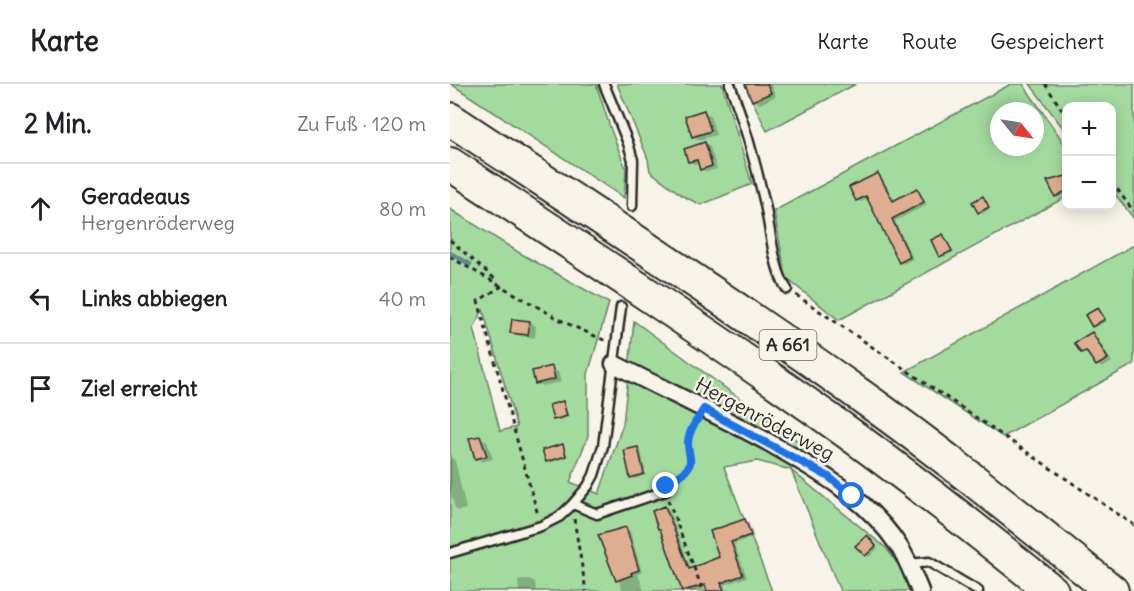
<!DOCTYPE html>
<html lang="de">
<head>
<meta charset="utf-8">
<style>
	body { margin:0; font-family:Delius,sans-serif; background:#f6f6f6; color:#202124 }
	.controls { position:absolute; right:18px; top:18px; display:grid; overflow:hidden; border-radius:12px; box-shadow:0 3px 15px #0003 }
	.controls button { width:54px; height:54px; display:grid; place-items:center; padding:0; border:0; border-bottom:2px solid #e0e0e0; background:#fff; color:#202124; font:30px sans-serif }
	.compass { position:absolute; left:540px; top:18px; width:54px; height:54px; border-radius:50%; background:#fff; box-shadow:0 3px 15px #0003; rotate:120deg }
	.stop { position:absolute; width:18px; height:18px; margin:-14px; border:4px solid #1a73e8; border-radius:50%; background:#fff }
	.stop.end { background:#1a73e8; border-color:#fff; box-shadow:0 2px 6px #0008 }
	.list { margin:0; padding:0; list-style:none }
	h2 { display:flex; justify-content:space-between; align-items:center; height:78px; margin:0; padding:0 24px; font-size:26px }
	h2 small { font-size:20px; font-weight:400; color:#757577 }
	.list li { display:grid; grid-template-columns:39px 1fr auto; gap:18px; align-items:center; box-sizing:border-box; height:90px; padding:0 24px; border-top:2px solid #e0e0e0 }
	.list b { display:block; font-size:22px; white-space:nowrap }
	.list p { margin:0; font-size:20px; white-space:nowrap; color:#757577 }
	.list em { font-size:20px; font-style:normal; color:#757577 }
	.icon { flex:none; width:33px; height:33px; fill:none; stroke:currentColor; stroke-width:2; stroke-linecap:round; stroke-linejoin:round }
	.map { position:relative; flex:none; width:684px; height:507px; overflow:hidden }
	header { display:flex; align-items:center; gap:36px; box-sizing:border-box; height:84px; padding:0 30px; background:#fff; border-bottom:2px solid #e0e0e0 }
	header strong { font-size:28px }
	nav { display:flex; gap:33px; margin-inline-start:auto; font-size:21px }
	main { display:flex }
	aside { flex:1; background:#fff }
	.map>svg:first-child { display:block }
	.green { fill:#a3db9f; stroke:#678365; stroke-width:1.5; fill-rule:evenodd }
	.shadow { fill:#0003 }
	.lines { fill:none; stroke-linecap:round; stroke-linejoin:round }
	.stream { stroke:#5f8999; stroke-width:4.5 }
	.building { fill:#dfae91; stroke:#2b2b2b; stroke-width:1.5 }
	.lane-casing { stroke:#2b2b2b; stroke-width:13 }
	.street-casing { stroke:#2b2b2b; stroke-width:21 }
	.highway-casing { stroke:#2b2b2b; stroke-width:36 }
	.path { stroke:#2b2b2b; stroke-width:3; stroke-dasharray:4.5 4.5; stroke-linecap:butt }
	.lane { stroke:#f7f3e8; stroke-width:8 }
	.street { stroke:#f7f3e8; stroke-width:16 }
	.highway { stroke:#f7f3e8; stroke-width:32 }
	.route { stroke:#1a73e8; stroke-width:8 }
	.labels { text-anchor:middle; stroke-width:5; stroke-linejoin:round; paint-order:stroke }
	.shield { fill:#f7f3e8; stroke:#686764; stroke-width:1.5 }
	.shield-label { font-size:18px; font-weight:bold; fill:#2b2b2b }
	.street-label { font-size:20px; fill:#2b2b2b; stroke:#f7f3e8 }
</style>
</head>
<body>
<header>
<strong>Karte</strong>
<nav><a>Karte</a><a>Route</a><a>Gespeichert</a></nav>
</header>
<main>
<aside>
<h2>2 Min.<small>Zu Fuß · 120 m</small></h2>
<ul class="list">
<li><svg class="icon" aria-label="ahead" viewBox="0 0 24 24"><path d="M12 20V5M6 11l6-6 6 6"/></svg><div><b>Geradeaus</b><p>Hergenröderweg</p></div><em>80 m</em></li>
<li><svg class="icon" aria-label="left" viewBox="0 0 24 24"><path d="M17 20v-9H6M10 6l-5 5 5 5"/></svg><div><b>Links abbiegen</b></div><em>40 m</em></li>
<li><svg class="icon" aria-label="arrive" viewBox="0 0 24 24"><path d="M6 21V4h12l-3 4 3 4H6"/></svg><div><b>Ziel erreicht</b></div></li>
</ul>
</aside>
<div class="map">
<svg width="684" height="507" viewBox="0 0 684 507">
	<rect width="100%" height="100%" fill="#f7f3e8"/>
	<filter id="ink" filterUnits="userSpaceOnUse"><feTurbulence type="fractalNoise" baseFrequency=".0167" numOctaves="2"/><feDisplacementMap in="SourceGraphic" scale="12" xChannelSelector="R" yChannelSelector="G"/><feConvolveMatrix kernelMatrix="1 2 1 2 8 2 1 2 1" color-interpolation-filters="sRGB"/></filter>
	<g filter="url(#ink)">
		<g class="green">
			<path d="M1 0H146L161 46 176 85 174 114Z"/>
			<path d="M167 0H272L302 100 251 121 233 112 200 87 198 75Z"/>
			<path d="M296 0H406L317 47 295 1Z"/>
			<path d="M561 0H573L616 62V113L389 236 336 194 324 127ZM549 27H585V63H549Z"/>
			<path d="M580 0H684V135L662 106V22H616V48Z"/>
			<path d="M0 125 68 168 159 219 138 290V352L120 398 149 410 173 340 184 237 356 363 341 386 436 464 458 494 463 507H390L341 386 307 377 274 383 322 507H0ZM33 226 67 343 50 347 24 244Z"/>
			<path d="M684 161V280L553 353 454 288Z"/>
		</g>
		<g class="shadow">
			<path d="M308 0 321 1 326 12 310 20 304 16Z"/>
			<path d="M254 28 260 31 266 51 249 56 243 52Z"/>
			<path d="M255 59 260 63 267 85 257 88 251 85 249 79 245 81 240 77Z"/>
			<path d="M428 91 432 93 445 117 466 106 470 108 477 121 445 137 463 175 453 180 450 178 419 114 411 118 407 116Z"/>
			<path d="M614 96 616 101V110L608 114 606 112Z"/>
			<path d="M532 114 540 125 532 130 529 128Z"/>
			<path d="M493 152 504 168 493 173 491 172Z"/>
			<path d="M648 225 657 237 646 243 643 242Z"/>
			<path d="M79 238 86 242 85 254 69 252 62 249Z"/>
			<path d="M642 250 647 253 662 278 652 284 647 281 639 270 637 271 632 268Z"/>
			<path d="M101 284 108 288 111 298 93 302 86 299Z"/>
			<path d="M112 319 115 320 119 333 108 337 105 335Z"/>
			<path d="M30 354 37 357 43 375 32 378 26 374Z"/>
			<path d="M112 362 115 364 118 373 100 379 97 377Z"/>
			<path d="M188 365 191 367 196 391 184 395 182 393Z"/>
			<path d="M2 374 5 376 16 425 8 427 5 425 0 406V375Z"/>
			<path d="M215 424 219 426 241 486 271 474 262 448 295 437 299 439 304 453 284 460 297 493 274 501 276 507H259L257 503 245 507H234L212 446Z"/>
			<path d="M175 444 180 447 192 488 188 490 194 507H173L151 451Z"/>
			<path d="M420 455 428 464 419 473 416 471Z"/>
			<path d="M79 495 85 498 86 507H69L68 496Z"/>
		</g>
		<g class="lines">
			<path class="stream" d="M0 169 20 180"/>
		</g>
		<g class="building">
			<path d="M295 0H317L321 9 302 17Z"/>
			<path d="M254 26 261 47 242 53 235 32Z"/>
			<path d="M255 58 262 82 250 86 247 76 238 78 234 65Z"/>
			<path d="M428 89 443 117 467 104 474 118 442 135 460 173 449 179 416 112 406 117 399 103Z"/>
			<path d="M616 92V107L605 113 597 97Z"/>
			<path d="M533 112 539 123 528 129 522 118Z"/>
			<path d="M493 150 502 167 489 173 481 156Z"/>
			<path d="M648 224 655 235 642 243 635 231Z"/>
			<path d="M62 235 80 237 78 251 60 249Z"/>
			<path d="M642 248 658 275 646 282 636 267 631 269 624 259Z"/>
			<path d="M102 282 105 295 85 300 82 287Z"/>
			<path d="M113 317 117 332 103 336 99 321Z"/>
			<path d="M30 352 37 372 25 375 19 354Z"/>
			<path d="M113 360 116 372 96 378 92 366Z"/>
			<path d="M188 363 194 390 180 394 174 366Z"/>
			<path d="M215 422 239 485 269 473 260 447 295 435 301 451 281 458 293 491 271 499 274 507H257L255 501 232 507 210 445H208L202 427Z"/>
			<path d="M176 443 189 486 181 489 182 491 166 497 148 451Z"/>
			<path d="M417 451 426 462 415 472 405 462Z"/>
		</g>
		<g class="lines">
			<defs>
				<g id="lane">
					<path d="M154 0 178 59 183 76 182 122"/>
					<path d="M280 0C294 38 305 77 314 116 320 140 323 186 337 205"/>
					<path d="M123 420 147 430 215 407"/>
					<path d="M0 469 91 442 109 433 122 421 138 402 144 391 153 362 171 223"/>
					<path d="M459 480 479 478 528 507"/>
				</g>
				<path id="street" d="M164 280C215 306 266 330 316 357 365 385 416 413 448 461 458 475 463 491 470 507"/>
				<g id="highway">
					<path d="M0 35C137 125 274 214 407 309 495 371 578 440 662 507"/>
					<path d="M0 80C133 167 265 254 394 346 465 397 534 452 602 507"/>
				</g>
			</defs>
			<use href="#lane" class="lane-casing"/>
			<use href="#street" class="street-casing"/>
			<use href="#highway" class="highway-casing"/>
			<g class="path">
				<path d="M595 0 616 32"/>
				<path d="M662 98 684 128"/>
				<path d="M0 156 46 196"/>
				<path d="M0 173 114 238 156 257"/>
				<path d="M52 202 28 217 88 431"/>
				<path d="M346 211 684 441"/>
				<path d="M220 397C255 378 228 364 246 337"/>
				<path d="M218 416 253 507"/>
				<path d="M124 435 136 507"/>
			</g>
			<use href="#lane" class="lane"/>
			<use href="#street" class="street"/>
			<use href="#highway" class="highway"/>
		</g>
	</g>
	<g class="lines" filter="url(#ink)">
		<path class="route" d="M216 402C222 393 236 392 240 379 241 373 238 367 238 360 238 347 247 336 254 325L379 393 402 412"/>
	</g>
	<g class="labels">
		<rect class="shield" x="309.5" y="246" width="57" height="30" rx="4.5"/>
		<g class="shield-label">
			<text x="338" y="267">A 661</text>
		</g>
		<g class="street-label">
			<text transform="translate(315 335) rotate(28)" y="7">Hergenröderweg</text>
		</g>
	</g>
</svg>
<div class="controls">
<button>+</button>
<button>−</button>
</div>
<svg class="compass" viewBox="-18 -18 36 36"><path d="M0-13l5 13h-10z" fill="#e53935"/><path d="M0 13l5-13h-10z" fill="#757577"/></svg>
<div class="stop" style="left:402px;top:412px"></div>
<div class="stop end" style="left:216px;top:402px"></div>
</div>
</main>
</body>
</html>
